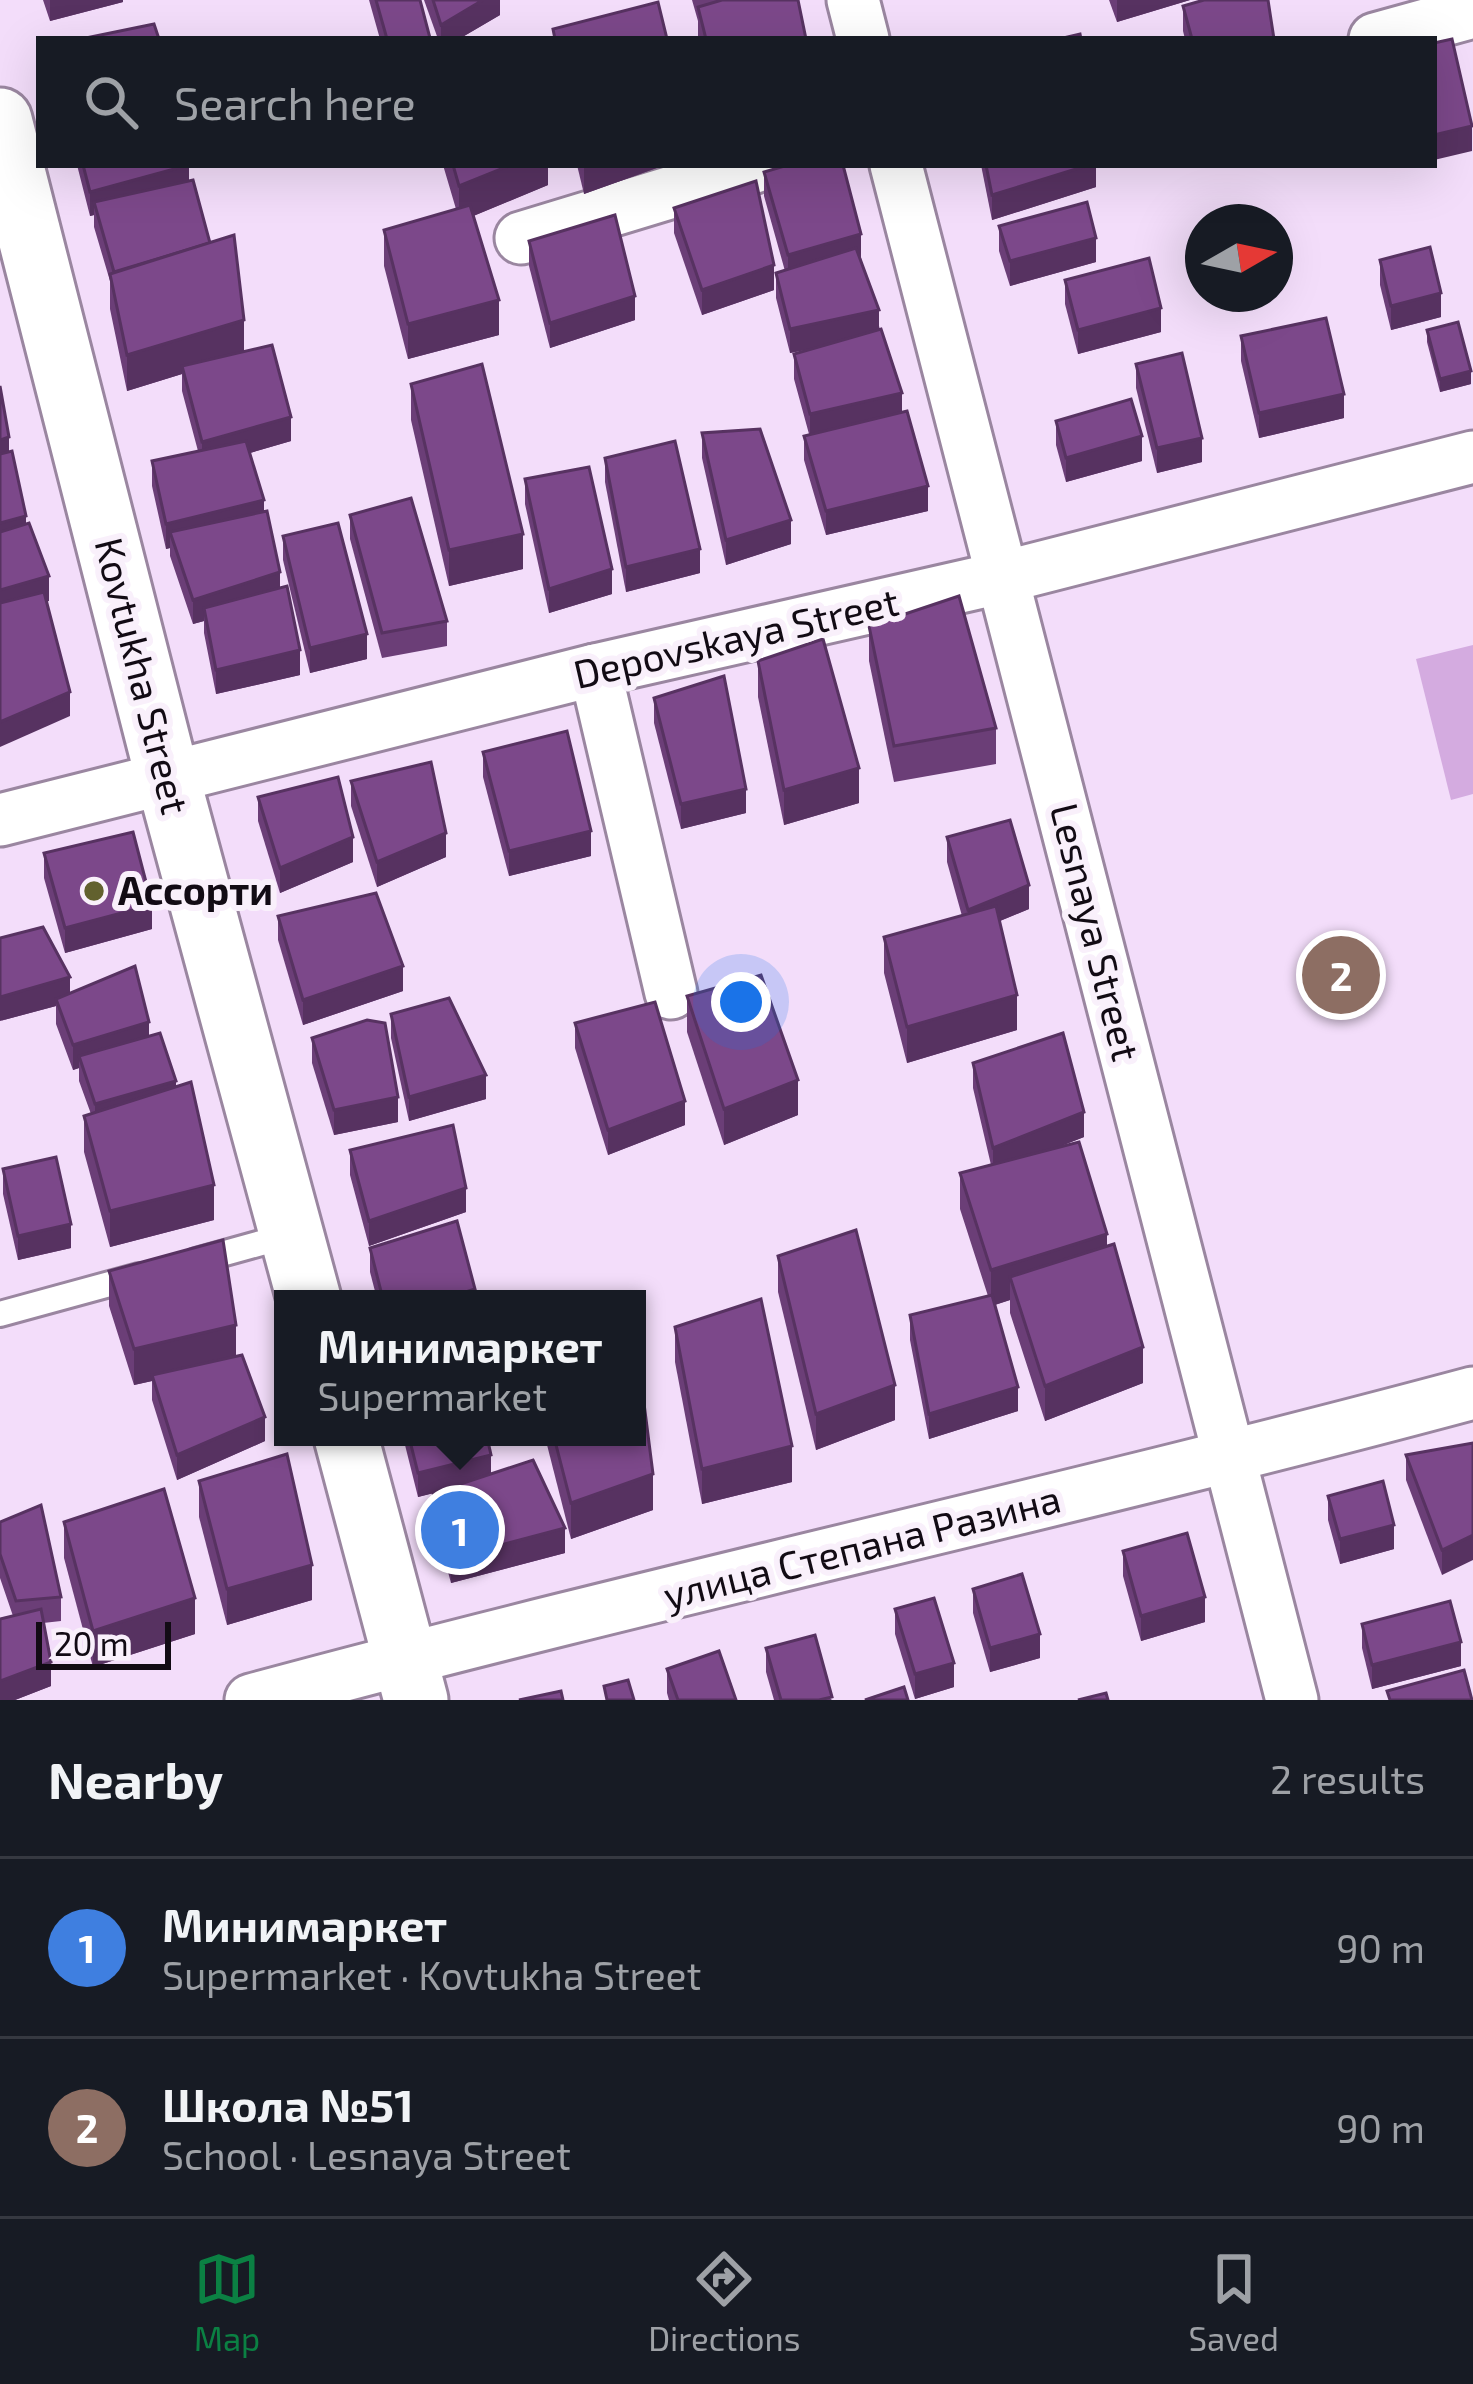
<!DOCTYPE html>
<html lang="en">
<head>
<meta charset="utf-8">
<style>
	body { margin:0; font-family:"Exo 2",sans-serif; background:#20242c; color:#f1f3f6 }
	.compass { position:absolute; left:1185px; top:204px; width:108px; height:108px; border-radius:50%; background:#171b24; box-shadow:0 12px 48px #0002; rotate:81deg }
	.scale { position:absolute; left:36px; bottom:30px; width:135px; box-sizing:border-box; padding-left:12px; border:6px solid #120b14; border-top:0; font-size:33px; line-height:42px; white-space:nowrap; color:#120b14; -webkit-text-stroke:9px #f9f0fb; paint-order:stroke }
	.you { position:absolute; left:741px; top:1002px; width:42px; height:42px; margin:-30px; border:9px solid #fff; border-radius:50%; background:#1a73e8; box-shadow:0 0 0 18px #1a73e833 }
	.badge { display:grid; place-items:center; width:78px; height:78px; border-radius:50%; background:#0b8043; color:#fff; font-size:39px; font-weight:700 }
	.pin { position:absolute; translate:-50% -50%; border:6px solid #fff; box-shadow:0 3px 12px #0006 }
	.popup { position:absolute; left:274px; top:1290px; width:372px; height:156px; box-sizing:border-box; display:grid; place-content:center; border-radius:0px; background:#171b24; filter:drop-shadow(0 3px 9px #0005); font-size:39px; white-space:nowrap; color:#9ea1a6 }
	.popup b { font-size:45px; color:#f1f3f6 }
	.popup::after { content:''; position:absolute; left:50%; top:100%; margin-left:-24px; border:24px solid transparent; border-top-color:#171b24 }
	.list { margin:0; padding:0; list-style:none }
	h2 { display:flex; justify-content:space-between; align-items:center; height:156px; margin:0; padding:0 48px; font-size:51px }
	h2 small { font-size:39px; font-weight:400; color:#9ea1a6 }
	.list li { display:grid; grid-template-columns:78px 1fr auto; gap:36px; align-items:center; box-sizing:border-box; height:180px; padding:0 48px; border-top:3px solid #363941 }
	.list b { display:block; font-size:45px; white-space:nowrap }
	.list p { margin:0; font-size:39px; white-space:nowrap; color:#9ea1a6 }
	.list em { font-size:39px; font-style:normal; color:#9ea1a6 }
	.icon { flex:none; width:66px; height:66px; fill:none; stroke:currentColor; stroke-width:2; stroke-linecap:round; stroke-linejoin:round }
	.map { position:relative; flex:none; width:1473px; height:1700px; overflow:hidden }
	.search { position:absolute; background:#171b24; box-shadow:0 12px 48px #0002; left:36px; right:36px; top:36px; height:132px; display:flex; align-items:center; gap:30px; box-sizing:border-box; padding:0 42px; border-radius:0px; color:#9ea1a6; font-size:45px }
	.sheet { height:516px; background:#171b24 }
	nav { display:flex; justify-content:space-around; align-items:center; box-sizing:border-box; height:168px; border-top:3px solid #363941; background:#171b24; font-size:33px; color:#9ea1a6 }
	nav a { display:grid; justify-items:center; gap:6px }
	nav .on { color:#0b8043 }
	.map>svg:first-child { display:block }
	.green { fill:#d4abe0 }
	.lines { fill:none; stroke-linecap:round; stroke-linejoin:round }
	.service-casing { stroke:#9a86a0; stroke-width:30 }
	.minor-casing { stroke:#9a86a0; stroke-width:57 }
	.tertiary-casing { stroke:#9a86a0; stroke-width:69 }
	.service { stroke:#fff; stroke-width:24 }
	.minor { stroke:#fff; stroke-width:51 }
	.tertiary { stroke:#fff; stroke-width:63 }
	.wall { fill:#6b3e77 }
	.shaded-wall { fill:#573261 }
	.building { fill:#7c488a; stroke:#573261; stroke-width:3 }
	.poi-dot { fill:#62612e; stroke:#f9f0fb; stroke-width:4.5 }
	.labels { text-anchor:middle; stroke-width:12; stroke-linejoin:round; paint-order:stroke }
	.street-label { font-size:39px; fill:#120b14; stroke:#f9f0fb }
	.poi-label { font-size:39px; font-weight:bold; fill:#120b14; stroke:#f9f0fb; text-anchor:start }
</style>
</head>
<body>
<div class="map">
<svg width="1473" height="1700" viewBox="0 0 1473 1700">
	<rect width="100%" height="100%" fill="#f3ddfa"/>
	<path class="green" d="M1473 645V794L1451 800 1416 659Z"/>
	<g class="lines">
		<defs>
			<g id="service">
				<path d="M196 1261 290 1235"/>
				<path d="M0 1314 139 1276"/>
			</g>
			<g id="minor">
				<path d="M853 0 863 39"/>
				<path d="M1375 39 1473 12"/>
				<path d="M896 165 1292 1700"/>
				<path d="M521 238 761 165"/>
				<path d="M595 670 671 993"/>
				<path d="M0 820 595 670 1004 577 1473 457"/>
				<path d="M251 1700C657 1590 1067 1502 1473 1393"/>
			</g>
			<g id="tertiary">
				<path d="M0 120 168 779 309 1299"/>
				<path d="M346 1437 416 1700"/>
			</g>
		</defs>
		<use href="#service" class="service-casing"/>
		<use href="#minor" class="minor-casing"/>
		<use href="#tertiary" class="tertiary-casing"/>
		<use href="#service" class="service"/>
		<use href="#minor" class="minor"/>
		<use href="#tertiary" class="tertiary"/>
	</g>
	<g class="wall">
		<path d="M43 0H123V2L50 21Z"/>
		<path d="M369 0H420L430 39H380Z"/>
		<path d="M424 0H500V15L459 39H438Z"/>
		<path d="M692 0H798L806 39H698V21Z"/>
		<path d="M1109 0H1190L1117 22Z"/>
		<path d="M1183 6 1274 39H1185L1183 31Z"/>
		<path d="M77 165H189V181L244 351 291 441 250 453 300 675 216 694 204 633V621L193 624 170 556V548L166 549 152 486V461L198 451 182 391V374L127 391 110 309V281L94 227V215L90 216Z"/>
		<path d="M443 165H548V185L473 216 499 335 408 359 384 266V230L456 209Z"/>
		<path d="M577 165H665L584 194Z"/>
		<path d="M981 165H1096V187L992 220Z"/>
		<path d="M764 172 861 258 928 511 826 535 804 460V436L809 434 794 379V354L815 348 790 353 776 298V273L785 271 764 196Z"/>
		<path d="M674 208 774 290 702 315 674 233Z"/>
		<path d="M999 226 1096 262 1010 286 999 251Z"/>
		<path d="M529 241 635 320 550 348 529 266Z"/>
		<path d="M1380 260 1441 317 1391 330 1380 285Z"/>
		<path d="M1065 280 1161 332 1078 354 1065 304Z"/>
		<path d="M1427 330 1471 384 1440 392 1427 342Z"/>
		<path d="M1241 336 1344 418 1259 438 1241 361Z"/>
		<path d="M1136 364 1202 462 1157 473 1136 388Z"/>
		<path d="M411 384 523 569 449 586 411 420Z"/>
		<path d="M1056 421 1142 461 1066 482 1056 445Z"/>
		<path d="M702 433 791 544 726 565 702 458Z"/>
		<path d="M605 458 700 573 626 592 605 482Z"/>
		<path d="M525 479 612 594 549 613 525 504Z"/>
		<path d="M350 515 447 621V646L382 658 350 539Z"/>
		<path d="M283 536 367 659 310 673 283 560Z"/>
		<path d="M869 626 996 728V764L894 782 869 661Z"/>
		<path d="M758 661 859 803 784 825 758 697Z"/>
		<path d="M654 698 746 813 681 829 654 723Z"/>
		<path d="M483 752 591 856 509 876 483 777Z"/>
		<path d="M351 781 446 857 377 887 351 806Z"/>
		<path d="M258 797 353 862 280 893 258 821Z"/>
		<path d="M947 837 1029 909 1000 921 1017 1030 907 1063 884 973V937L962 916 947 862Z"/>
		<path d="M44 853 152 929 65 953 44 878Z"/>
		<path d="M278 916 403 991 303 1025 278 940Z"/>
		<path d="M70 993 149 1036 176 1087 214 1220 110 1247 84 1152V1116L91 1114 79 1081V1068L73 1070 56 1024V1006L0 1021Z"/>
		<path d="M687 996 798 1115 724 1145 687 1032Z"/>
		<path d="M391 1014 486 1099 409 1121 391 1038Z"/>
		<path d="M575 1023 685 1125 608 1155 575 1048Z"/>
		<path d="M312 1038 398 1122 334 1135 312 1063Z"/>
		<path d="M973 1063 1084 1137 1058 1147 1107 1247 1143 1383 1045 1421 1010 1313V1300L995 1305 1018 1411 929 1439 910 1340V1315L988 1296 960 1209V1173L991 1165 973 1088Z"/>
		<path d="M350 1150 466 1212 369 1246 350 1175Z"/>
		<path d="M3 1169 71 1248 18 1260 3 1194Z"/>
		<path d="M370 1248 475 1299H377L370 1272Z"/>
		<path d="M778 1256 895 1420 816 1450 778 1292Z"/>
		<path d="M109 1271 236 1356 265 1441 177 1480 152 1400V1381L134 1385 109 1306Z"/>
		<path d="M675 1327 792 1482 702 1504 675 1362Z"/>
		<path d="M403 1437H487L491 1474 565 1553 451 1583 433 1517V1493L418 1497Z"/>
		<path d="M545 1437H637L653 1510 571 1539Z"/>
		<path d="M1473 1443 1442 1575 1406 1480V1455Z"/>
		<path d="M199 1481 312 1600 227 1625 199 1517Z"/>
		<path d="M1328 1496 1394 1549 1340 1564 1328 1520Z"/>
		<path d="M0 1522 61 1597V1621L43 1623 51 1686 15 1700H0L13 1616 0 1578Z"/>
		<path d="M64 1522 195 1634 93 1667 64 1558Z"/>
		<path d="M1123 1551 1205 1622 1141 1641 1123 1576Z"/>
		<path d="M973 1589 1040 1658 990 1672 973 1613Z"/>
		<path d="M895 1609 954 1687 915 1699 895 1634Z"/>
		<path d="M1362 1624 1461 1666 1372 1689 1362 1648Z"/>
		<path d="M766 1648 832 1700H774L766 1672Z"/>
		<path d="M667 1669 736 1700H669L667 1693Z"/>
	</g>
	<g class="shaded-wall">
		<path d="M50 0H123V2L50 21Z"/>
		<path d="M483 0H500V15L459 39H441V25Z"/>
		<path d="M1117 0H1190L1117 22Z"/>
		<path d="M1472 126V151L1434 160V135Z"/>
		<path d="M189 165V190L94 202V215L90 216V192Z"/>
		<path d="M511 165H548V185L459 222V186Z"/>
		<path d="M584 165H665L584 194Z"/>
		<path d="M1089 165H1096V187L992 220V195Z"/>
		<path d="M861 234V258L788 279V255Z"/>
		<path d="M1096 238V262L1010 286V261Z"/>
		<path d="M774 265V290L702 315V290Z"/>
		<path d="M1441 293V317L1391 330V306Z"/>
		<path d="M635 296V320L550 348V323Z"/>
		<path d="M499 300V335L408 359V324Z"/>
		<path d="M1161 308V332L1078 354V330Z"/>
		<path d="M879 310V335L790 353V329Z"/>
		<path d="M244 320V356L182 366V374L127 391V355Z"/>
		<path d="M1471 371V384L1440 392V379Z"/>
		<path d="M902 393V418L810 439V414Z"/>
		<path d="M1344 394V418L1259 438V413Z"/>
		<path d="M291 417V441L202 467V442Z"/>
		<path d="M1142 436V461L1066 482V458Z"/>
		<path d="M9 437V462L0 464V440Z"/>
		<path d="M1202 438V462L1157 473V448Z"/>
		<path d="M928 486V511L826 535V511Z"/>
		<path d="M264 500V524L170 532V548L166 549V524Z"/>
		<path d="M26 516V541L0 547V523Z"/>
		<path d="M791 520V544L726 565V540Z"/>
		<path d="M523 534V569L449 586V550Z"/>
		<path d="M700 549V573L626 592V567Z"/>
		<path d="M612 569V594L549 613V589Z"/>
		<path d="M280 572V596L204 608V621L193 624V600Z"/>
		<path d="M49 576V601L0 614V590Z"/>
		<path d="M367 634V659L310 673V648Z"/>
		<path d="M300 650V675L216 694V670Z"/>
		<path d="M70 692V716L0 747V722Z"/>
		<path d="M859 768V803L784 825V790Z"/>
		<path d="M746 789V813L681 829V804Z"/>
		<path d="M591 831V856L509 876V851Z"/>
		<path d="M446 833V857L377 887V862Z"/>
		<path d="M353 837V862L280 893V868Z"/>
		<path d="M1029 885V909L968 934V910Z"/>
		<path d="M152 905V929L65 953V928Z"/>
		<path d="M403 966V991L303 1025V1000Z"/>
		<path d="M70 977V1002L56 999V1006L0 1021V997Z"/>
		<path d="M1017 995V1030L907 1063V1027Z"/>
		<path d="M149 1022V1046L79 1056V1068L73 1070V1045Z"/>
		<path d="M486 1075V1099L409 1121V1097Z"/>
		<path d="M798 1080V1115L724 1145V1109Z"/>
		<path d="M176 1081V1106L95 1128V1104Z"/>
		<path d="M398 1097V1122L334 1135V1110Z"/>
		<path d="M685 1101V1125L608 1155V1130Z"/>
		<path d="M1084 1112V1137L993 1173V1148Z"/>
		<path d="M214 1185V1220L110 1247V1211Z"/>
		<path d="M466 1188V1212L369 1246V1221Z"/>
		<path d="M71 1224V1248L18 1260V1236Z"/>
		<path d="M1107 1234V1270L1010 1277V1300L991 1306V1270Z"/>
		<path d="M475 1289V1299H444Z"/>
		<path d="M236 1325V1361L152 1375V1381L134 1385V1349Z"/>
		<path d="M1143 1347V1383L1045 1421V1386Z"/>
		<path d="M895 1385V1420L816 1450V1414Z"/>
		<path d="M1018 1387V1411L929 1439V1414Z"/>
		<path d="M265 1417V1441L177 1480V1455Z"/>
		<path d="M792 1446V1482L702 1504V1469Z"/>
		<path d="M491 1455V1479L418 1497V1473Z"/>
		<path d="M653 1474V1510L571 1539V1503Z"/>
		<path d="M1394 1525V1549L1340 1564V1539Z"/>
		<path d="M565 1528V1553L451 1583V1558Z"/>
		<path d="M1473 1535V1560L1442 1575V1550Z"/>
		<path d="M312 1565V1600L227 1625V1589Z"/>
		<path d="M1205 1597V1622L1141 1641V1616Z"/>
		<path d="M195 1598V1634L93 1667V1631Z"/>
		<path d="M1040 1634V1658L990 1672V1648Z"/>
		<path d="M1461 1642V1666L1372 1689V1665Z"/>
		<path d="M51 1662V1686L15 1700H0V1681Z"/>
		<path d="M954 1663V1687L915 1699V1674Z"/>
	</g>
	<g class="building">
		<path d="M376 0H420L430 38 387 39Z"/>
		<path d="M433 0H483L441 25Z"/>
		<path d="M722 0H798L806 39H706L698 7Z"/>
		<path d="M1204 0H1268L1274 39H1192L1183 6Z"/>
		<path d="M658 2 667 39H555L553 29Z"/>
		<path d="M154 24 159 39H81Z"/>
		<path d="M1080 34 1081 39H1059Z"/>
		<path d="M1452 39 1472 126 1434 135V43Z"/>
		<path d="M83 165H189L90 192Z"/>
		<path d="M453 165H511L459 186Z"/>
		<path d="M788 165H843L861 234 788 255 764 172Z"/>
		<path d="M986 165H1089L992 195Z"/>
		<path d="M193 180 210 243 114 272 94 202Z"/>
		<path d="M756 181 774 265 702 290 674 208Z"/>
		<path d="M1087 202 1096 238 1010 261 999 226Z"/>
		<path d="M470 205 499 300 408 324 384 230Z"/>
		<path d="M615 215 635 296 550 323 529 241Z"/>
		<path d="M234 235 244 320 127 355 110 274Z"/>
		<path d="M1430 247 1441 293 1391 306 1380 260Z"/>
		<path d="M856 248 879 310 790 329 776 273Z"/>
		<path d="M1149 258 1161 308 1078 330 1065 280Z"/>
		<path d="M1326 318 1344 394 1259 413 1241 336Z"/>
		<path d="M1458 322 1471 371 1440 379 1427 330Z"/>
		<path d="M881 329 902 393 810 414 794 354Z"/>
		<path d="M272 345 291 417 202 442 182 366Z"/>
		<path d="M1182 353 1202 438 1157 448 1136 364Z"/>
		<path d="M482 364 523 534 449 550 411 384Z"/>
		<path d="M0 386 9 437 0 440Z"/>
		<path d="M1131 399 1142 436 1066 458 1056 421Z"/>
		<path d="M907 411 928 486 826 511 804 436Z"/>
		<path d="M760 429 791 520 726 540 702 433Z"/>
		<path d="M246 441 264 500 166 524 152 461Z"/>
		<path d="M675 441 700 549 626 567 605 458Z"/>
		<path d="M12 451 26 516 0 523V454Z"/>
		<path d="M589 467 612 569 549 589 525 479Z"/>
		<path d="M411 498 447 621 382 633 350 515Z"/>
		<path d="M267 511 280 572 193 600 170 532Z"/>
		<path d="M29 523 49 576 0 590V532Z"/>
		<path d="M338 523 367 634 310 648 283 536Z"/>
		<path d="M287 586 300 650 216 670 204 608Z"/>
		<path d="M44 592 70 692 0 722V603Z"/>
		<path d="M959 596 996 728 894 746 869 626Z"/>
		<path d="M823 639 859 768 784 790 758 661Z"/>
		<path d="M724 676 746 789 681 804 654 698Z"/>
		<path d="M567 731 591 831 509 851 483 752Z"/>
		<path d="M431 762 446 833 377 862 351 781Z"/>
		<path d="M338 777 353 837 280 868 258 797Z"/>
		<path d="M1010 820 1029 885 968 910 947 837Z"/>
		<path d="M133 832 152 905 65 928 44 853Z"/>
		<path d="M376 893 403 966 303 1000 278 916Z"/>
		<path d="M996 906 1017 995 907 1027 884 937Z"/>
		<path d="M43 927 70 977 0 997V938Z"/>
		<path d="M135 966 149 1022 73 1045 56 999Z"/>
		<path d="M761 975 798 1080 724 1109 687 996Z"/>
		<path d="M449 998 486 1075 409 1097 391 1014Z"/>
		<path d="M655 1002 685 1101 608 1130 575 1023Z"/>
		<path d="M367 1020 385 1023 398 1097 334 1110 312 1038Z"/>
		<path d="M160 1033 176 1081 95 1104 79 1056Z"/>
		<path d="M1063 1033 1084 1112 993 1148 973 1063Z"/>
		<path d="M191 1082 214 1185 110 1211 84 1116Z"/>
		<path d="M453 1125 466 1188 369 1221 350 1150Z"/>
		<path d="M1079 1142 1107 1234 991 1270 960 1173Z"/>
		<path d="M56 1157 71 1224 18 1236 3 1169Z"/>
		<path d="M457 1221 475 1289 444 1299H383L370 1248Z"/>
		<path d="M856 1230 895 1385 816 1414 778 1256Z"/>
		<path d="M223 1240 236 1325 134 1349 109 1271Z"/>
		<path d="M1114 1244 1143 1347 1045 1386 1010 1277Z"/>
		<path d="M992 1295 1018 1387 929 1414 910 1315Z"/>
		<path d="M761 1299 792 1446 702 1469 675 1327Z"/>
		<path d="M242 1355 265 1417 177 1455 152 1375Z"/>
		<path d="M637 1372H640L653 1474 571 1503 554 1437H637Z"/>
		<path d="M409 1437H487L491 1455 418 1473Z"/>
		<path d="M1473 1443V1535L1442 1550 1406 1455Z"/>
		<path d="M287 1454 312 1565 227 1589 199 1481Z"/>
		<path d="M533 1460 565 1528 451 1558 433 1493Z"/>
		<path d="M1383 1481 1394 1525 1340 1539 1328 1496Z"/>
		<path d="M164 1489 195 1598 93 1631 64 1522Z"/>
		<path d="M41 1505 61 1597 16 1601 0 1554V1522Z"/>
		<path d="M1187 1533 1205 1597 1141 1616 1123 1551Z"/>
		<path d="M1022 1574 1040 1634 990 1648 973 1589Z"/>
		<path d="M934 1598 954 1663 915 1674 895 1609Z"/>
		<path d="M1450 1601 1461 1642 1372 1665 1362 1624Z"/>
		<path d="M41 1609 51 1662 0 1681V1619Z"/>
		<path d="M815 1635 832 1697 819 1700H781L766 1648Z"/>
		<path d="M719 1651 736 1700H678L667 1669Z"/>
		<path d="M1464 1670 1472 1700H1390L1387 1691Z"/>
		<path d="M628 1680 634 1700H607L604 1686Z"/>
		<path d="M904 1687 908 1700H865Z"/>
		<path d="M561 1691 563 1700H519Z"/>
		<path d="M1106 1693 1108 1700H1078Z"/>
	</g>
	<circle class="poi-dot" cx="94" cy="891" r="12"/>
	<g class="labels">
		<g class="street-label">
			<text transform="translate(736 638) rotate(-13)" y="14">Depovskaya Street</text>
			<text transform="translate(142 676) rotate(76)" y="14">Kovtukha Street</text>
			<text transform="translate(1095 932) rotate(76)" y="14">Lesnaya Street</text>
			<text transform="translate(862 1547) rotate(-14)" y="14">улица Степана Разина</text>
		</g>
		<g class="poi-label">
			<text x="118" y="905">Ассорти</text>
		</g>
	</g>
</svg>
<svg class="compass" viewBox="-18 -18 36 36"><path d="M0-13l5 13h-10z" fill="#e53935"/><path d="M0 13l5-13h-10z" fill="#9ea1a6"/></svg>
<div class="scale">20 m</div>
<div class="you"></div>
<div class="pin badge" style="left:460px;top:1530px;background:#3f7fe0">1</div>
<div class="popup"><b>Минимаркет</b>Supermarket</div>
<div class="pin badge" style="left:1341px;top:975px;background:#8d6e63">2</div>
<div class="search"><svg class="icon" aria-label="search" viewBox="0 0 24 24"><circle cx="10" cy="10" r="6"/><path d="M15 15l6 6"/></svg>Search here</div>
</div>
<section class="sheet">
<h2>Nearby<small>2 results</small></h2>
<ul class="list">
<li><span class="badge" style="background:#3f7fe0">1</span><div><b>Минимаркет</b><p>Supermarket · Kovtukha Street</p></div><em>90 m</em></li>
<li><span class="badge" style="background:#8d6e63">2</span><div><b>Школа №51</b><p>School · Lesnaya Street</p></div><em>90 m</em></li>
</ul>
</section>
<nav>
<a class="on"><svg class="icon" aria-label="map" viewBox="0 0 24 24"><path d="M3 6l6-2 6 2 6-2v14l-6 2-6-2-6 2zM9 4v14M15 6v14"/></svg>Map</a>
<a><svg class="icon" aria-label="directions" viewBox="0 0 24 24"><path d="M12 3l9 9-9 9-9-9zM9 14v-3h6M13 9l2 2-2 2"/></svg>Directions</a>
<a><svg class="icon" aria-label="saved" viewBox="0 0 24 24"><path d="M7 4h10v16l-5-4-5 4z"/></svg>Saved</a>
</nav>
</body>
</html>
